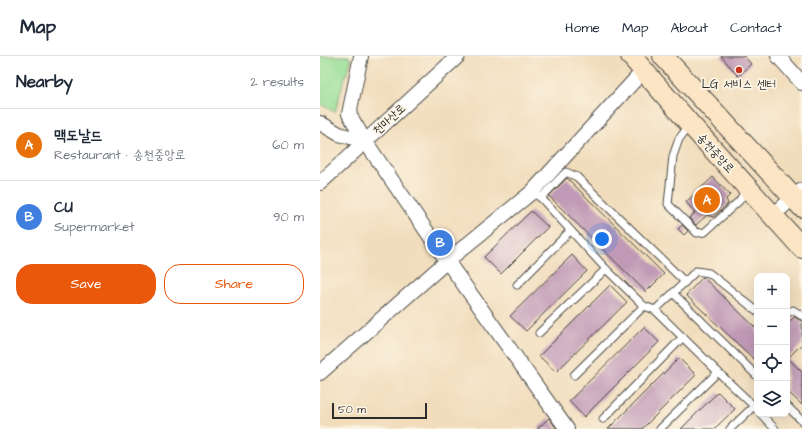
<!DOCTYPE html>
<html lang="en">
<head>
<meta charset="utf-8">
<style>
	body { margin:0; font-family:"Architects Daughter","Poor Story",sans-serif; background:#f6f6f7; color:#1f2937 }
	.controls { position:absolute; right:12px; bottom:12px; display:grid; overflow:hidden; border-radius:8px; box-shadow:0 4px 16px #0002 }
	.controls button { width:36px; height:36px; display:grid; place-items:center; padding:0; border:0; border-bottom:1px solid #e0e1e3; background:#fff; color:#1f2937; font:20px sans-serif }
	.scale { position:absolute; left:12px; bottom:10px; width:95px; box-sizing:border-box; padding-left:4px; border:2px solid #2b2b2b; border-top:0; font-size:11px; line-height:14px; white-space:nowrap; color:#2b2b2b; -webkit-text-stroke:3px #fcf5e5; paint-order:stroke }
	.you { position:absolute; left:282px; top:183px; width:14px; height:14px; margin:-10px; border:3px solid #fff; border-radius:50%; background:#1a73e8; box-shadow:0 0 0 6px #1a73e833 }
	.badge { display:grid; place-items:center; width:26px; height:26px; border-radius:50%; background:#ea580c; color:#fff; font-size:13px; font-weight:700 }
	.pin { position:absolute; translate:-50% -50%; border:2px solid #fff; box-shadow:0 1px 4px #0006 }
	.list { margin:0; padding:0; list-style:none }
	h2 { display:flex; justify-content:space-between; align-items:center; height:52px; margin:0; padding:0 16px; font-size:17px }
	h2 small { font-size:13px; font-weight:400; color:#747a83 }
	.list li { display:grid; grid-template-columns:26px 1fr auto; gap:12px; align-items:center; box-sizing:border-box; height:72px; padding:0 16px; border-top:1px solid #e0e1e3 }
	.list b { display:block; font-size:15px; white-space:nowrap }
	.list p { margin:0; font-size:13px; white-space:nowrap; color:#747a83 }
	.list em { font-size:13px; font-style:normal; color:#747a83 }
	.actions { display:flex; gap:8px; padding:12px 16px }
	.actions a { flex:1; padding:9px 0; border:1px solid #ea580c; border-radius:16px; text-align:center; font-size:14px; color:#ea580c }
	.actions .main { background:#ea580c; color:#fff }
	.icon { flex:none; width:22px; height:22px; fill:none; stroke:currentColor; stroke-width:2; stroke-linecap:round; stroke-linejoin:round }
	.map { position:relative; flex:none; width:482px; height:373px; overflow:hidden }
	header { display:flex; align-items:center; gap:24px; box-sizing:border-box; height:56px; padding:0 20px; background:#fff; border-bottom:1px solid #e0e1e3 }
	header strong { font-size:19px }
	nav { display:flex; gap:22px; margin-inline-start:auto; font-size:14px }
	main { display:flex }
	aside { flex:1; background:#fff }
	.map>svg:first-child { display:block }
	.green { fill:#97de97; stroke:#618461 }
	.building { fill:#c099b6 }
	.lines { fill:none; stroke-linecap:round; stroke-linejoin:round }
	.lane-casing { stroke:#494641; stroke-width:9 }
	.street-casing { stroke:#494641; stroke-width:16 }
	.secondary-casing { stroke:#494641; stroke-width:22 }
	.lane { stroke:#fff; stroke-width:7 }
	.street { stroke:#fff; stroke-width:14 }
	.secondary { stroke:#fce5c4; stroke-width:20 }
	.poi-dot { fill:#c8321e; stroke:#fcf5e5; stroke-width:1.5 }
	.labels { text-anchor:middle; stroke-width:3.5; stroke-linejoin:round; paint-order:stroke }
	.poi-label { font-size:12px; fill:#2b2b2b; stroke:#fcf5e5 }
	.street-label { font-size:12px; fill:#2b2b2b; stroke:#fcf5e5 }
</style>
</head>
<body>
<header>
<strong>Map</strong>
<nav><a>Home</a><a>Map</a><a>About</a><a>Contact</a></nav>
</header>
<main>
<aside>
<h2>Nearby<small>2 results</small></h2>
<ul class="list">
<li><span class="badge" style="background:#e8710a">A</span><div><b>맥도날드</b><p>Restaurant · 송천중앙로</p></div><em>60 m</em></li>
<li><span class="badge" style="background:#3f7fe0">B</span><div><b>CU</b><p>Supermarket</p></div><em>90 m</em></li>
</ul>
<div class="actions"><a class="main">Save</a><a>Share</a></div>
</aside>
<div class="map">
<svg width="482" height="373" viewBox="0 0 482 373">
	<rect width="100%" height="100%" fill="#fcf5e5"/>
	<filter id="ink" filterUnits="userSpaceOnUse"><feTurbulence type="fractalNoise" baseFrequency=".025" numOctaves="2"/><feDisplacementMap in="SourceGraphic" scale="8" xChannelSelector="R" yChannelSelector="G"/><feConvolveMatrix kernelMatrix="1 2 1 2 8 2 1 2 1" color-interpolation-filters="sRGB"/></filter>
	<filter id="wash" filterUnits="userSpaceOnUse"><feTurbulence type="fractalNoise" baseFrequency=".012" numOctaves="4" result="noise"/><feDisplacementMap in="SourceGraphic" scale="16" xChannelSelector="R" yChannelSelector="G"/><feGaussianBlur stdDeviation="0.9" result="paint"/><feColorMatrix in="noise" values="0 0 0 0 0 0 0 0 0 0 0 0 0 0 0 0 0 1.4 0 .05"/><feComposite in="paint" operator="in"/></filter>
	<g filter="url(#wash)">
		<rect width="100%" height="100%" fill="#f1ddbc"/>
		<path class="green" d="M0 0H29L31 6 23 27 15 56 0 48Z"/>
		<g id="blocks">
			<g class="building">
				<path d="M401 0H424L431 8 418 20Z"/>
				<path d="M393 121 410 139 406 143 408 148 393 161 387 159 376 169 369 162 375 157 366 146Z"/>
				<path d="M247 122 344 218 326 236 229 140Z"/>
				<path d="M211 155 228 171 181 218 164 201Z"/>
				<path d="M362 169 368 175 364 179 358 173Z"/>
				<path d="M252 199 267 215 206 275 190 260Z"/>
				<path d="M383 221 437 273V306L366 239Z"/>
				<path d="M290 229 307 246 236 316 219 300Z"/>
				<path d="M474 261 482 265V288L468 302 482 316V349L467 335V268Z"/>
				<path d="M324 271 339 286 264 361 249 345Z"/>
				<path d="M359 302 376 319 322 373H288Z"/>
				<path d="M398 336 415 353 394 373H361Z"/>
				<path d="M229 362 237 373H217Z"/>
			</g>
		</g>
	</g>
	<g filter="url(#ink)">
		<use href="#blocks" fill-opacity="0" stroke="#494641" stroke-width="1"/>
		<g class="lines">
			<defs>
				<g id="lane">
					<path d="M369 70 359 83 353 100 348 148 377 177 385 176 419 145 427 133"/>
					<path d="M212 136 221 142 286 213 324 250 335 254 398 316 437 353"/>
					<path d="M221 142 246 116 257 121 365 226 335 254"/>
					<path d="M365 226 376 215 389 217 437 255"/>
					<path d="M197 229 250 175"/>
					<path d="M353 237 437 320"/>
					<path d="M467 257 473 254 482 260"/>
					<path d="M219 277 286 213"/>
					<path d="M254 319 324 250"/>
					<path d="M467 350 482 365"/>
					<path d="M441 358 455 373"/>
					<path d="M283 363 363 281"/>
					<path d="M340 373 398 316"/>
					<path d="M410 373 434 350"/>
				</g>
				<g id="street">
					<path d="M41 0 29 58 45 85 127 205 247 373"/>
					<path d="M458 0 482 27"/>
					<path d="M0 67 19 78 45 85"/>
					<path d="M0 127 138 0"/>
					<path d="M452 160 482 134"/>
					<path d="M0 317 127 205 212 136 324 14"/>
				</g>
				<g id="secondary">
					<path d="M311 0 370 68 482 192"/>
					<path d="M343 0 482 151"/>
				</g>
			</defs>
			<use href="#lane" class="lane-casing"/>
			<use href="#street" class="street-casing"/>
			<use href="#secondary" class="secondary-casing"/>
			<use href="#lane" class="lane"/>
			<use href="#street" class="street"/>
			<use href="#secondary" class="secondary"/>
		</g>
	</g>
	<circle class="poi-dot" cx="419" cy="14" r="4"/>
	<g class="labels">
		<g class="poi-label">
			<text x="419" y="32">LG 서비스 센터</text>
		</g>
		<g class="street-label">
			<text transform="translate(69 63) rotate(-42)" y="4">천마산로</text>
			<text transform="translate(396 97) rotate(48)" y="4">송천중앙로</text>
		</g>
	</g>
</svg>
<div class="controls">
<button>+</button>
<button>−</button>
<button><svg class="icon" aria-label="locate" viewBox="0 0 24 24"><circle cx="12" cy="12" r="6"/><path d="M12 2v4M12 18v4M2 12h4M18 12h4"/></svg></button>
<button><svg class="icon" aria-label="layers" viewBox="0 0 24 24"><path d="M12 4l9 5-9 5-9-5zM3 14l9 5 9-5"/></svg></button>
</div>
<div class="scale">50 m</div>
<div class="you"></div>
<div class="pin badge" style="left:387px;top:144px;background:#e8710a">A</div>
<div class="pin badge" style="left:120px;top:187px;background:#3f7fe0">B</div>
</div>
</main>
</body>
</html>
